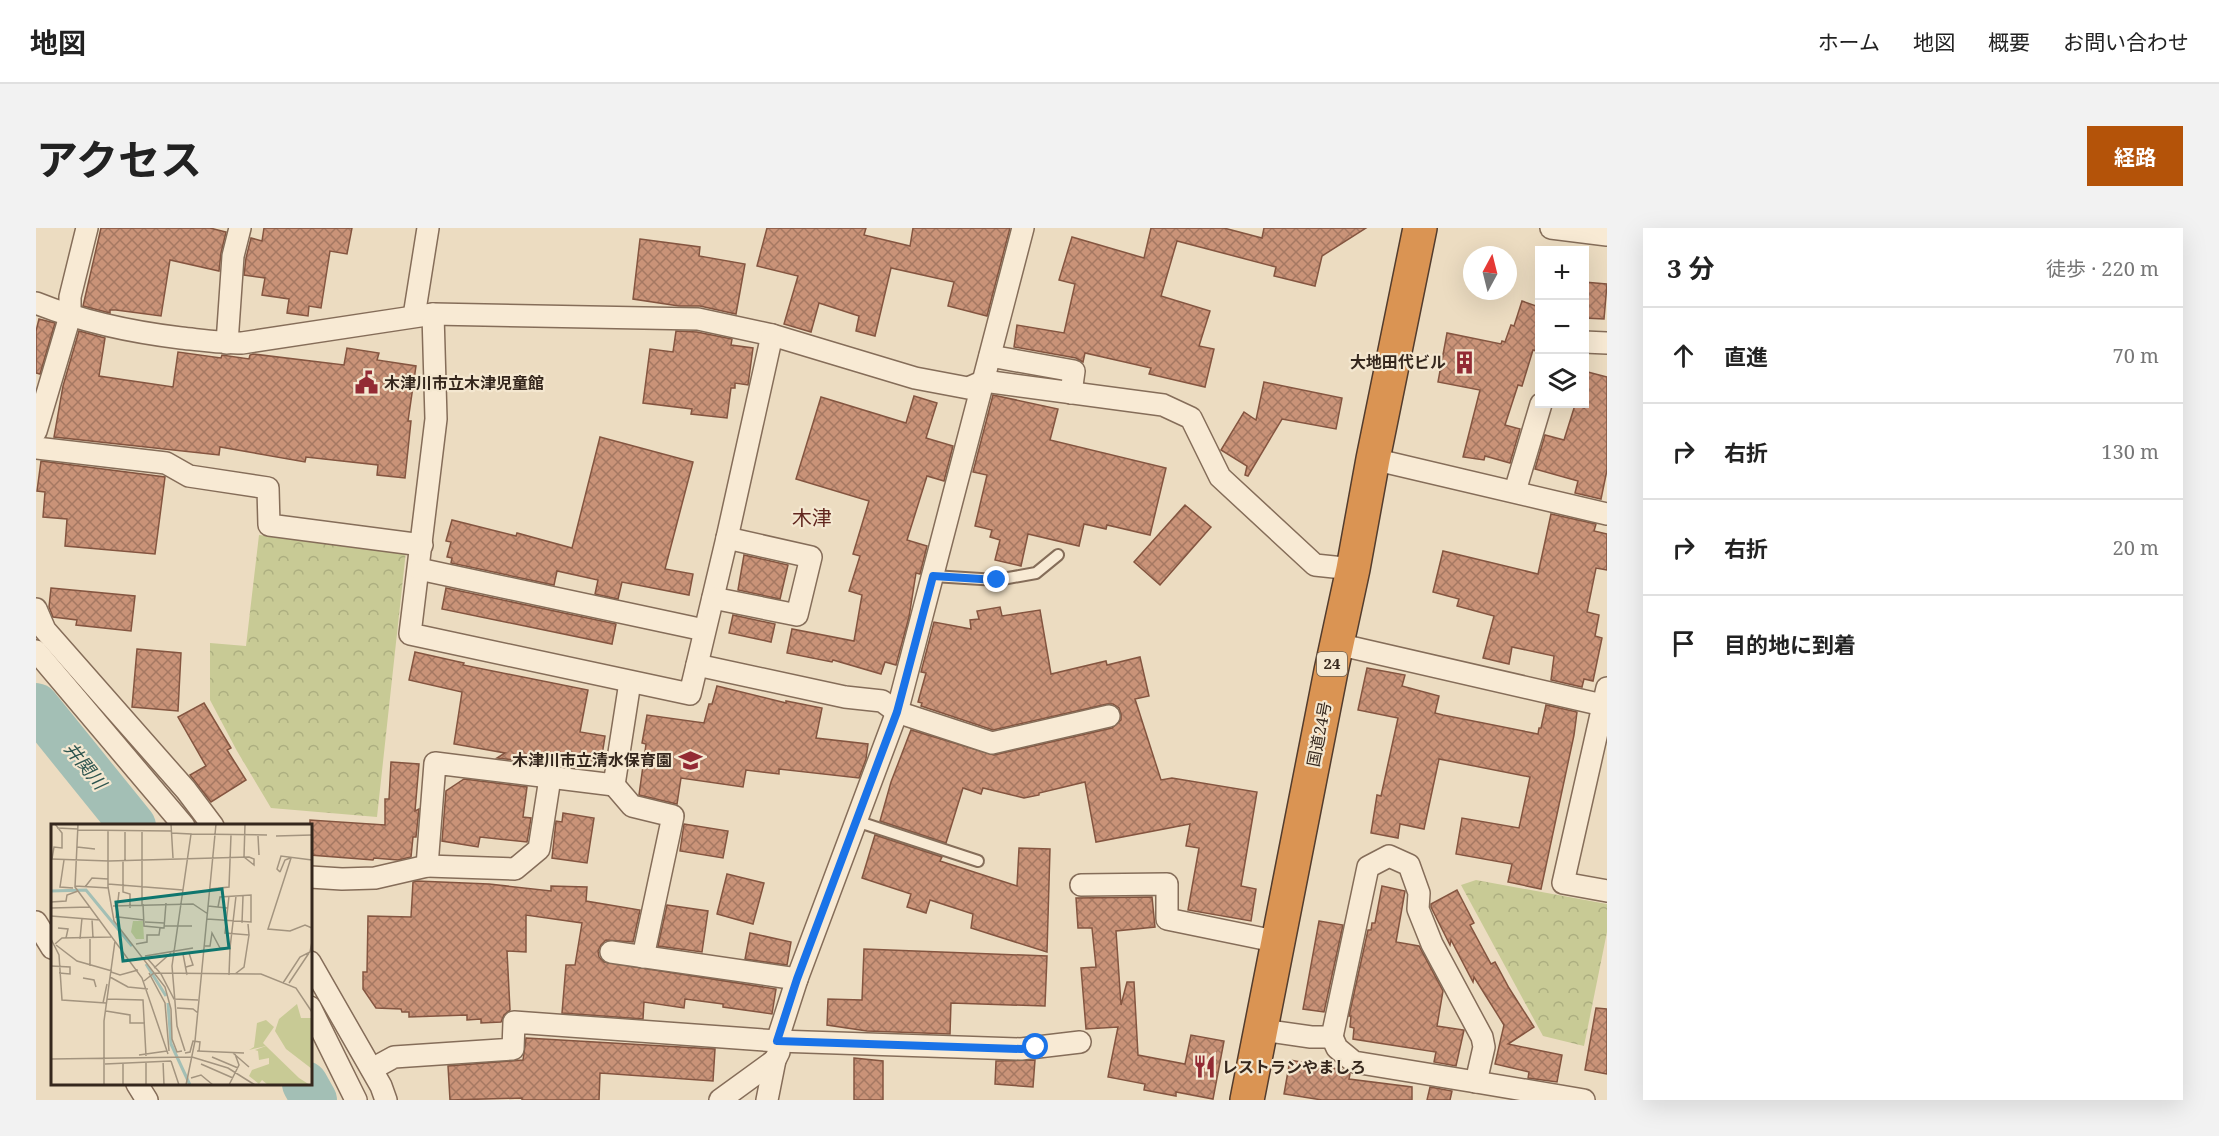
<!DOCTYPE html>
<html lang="ja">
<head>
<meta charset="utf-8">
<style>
	body { margin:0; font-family:"Noto Serif","Noto Sans JP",serif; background:#f2f2f2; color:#222 }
	.controls { position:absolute; right:18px; top:18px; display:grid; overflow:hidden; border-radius:0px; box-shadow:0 6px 24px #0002 }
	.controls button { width:54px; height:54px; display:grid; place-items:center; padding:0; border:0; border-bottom:2px solid #e0e0e0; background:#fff; color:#222; font:30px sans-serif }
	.compass { position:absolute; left:1427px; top:18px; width:54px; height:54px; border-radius:50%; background:#fff; box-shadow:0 6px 24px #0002; rotate:7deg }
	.stop { position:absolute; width:18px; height:18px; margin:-14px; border:4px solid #1a73e8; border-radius:50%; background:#fff }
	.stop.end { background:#1a73e8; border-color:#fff; box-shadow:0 2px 6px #0008 }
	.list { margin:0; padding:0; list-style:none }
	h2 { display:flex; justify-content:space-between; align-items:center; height:78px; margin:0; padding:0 24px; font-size:26px }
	h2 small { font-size:20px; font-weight:400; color:#767676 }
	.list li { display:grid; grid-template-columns:39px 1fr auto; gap:18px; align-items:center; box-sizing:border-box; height:96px; padding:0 24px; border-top:2px solid #e0e0e0 }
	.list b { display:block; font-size:22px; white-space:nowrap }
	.list em { font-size:20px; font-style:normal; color:#767676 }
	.icon { flex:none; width:33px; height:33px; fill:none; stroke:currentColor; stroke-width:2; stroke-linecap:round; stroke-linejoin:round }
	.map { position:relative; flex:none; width:1571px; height:872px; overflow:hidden; border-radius:0px }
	header { display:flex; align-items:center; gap:36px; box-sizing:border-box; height:84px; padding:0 30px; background:#fff; border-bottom:2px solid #e0e0e0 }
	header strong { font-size:28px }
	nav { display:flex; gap:33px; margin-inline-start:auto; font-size:21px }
	.intro { display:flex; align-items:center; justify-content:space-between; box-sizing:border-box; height:144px; padding:0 36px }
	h1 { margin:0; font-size:42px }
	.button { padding:15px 27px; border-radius:0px; background:#b45309; color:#fff; font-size:21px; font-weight:700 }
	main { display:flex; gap:36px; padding:0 36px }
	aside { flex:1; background:#fff; border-radius:0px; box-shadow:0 6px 24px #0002 }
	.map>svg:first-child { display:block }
	.park { fill:url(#park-crowns) }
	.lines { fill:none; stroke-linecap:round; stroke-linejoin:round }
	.river { stroke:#a3bfb5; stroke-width:46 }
	.building { fill:url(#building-cross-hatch); stroke:#845540; stroke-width:1.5 }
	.lane-casing { stroke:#856d59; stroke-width:14 }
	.street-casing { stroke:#856d59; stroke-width:24 }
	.highway-casing { stroke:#533c2d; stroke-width:36 }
	.lane { stroke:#f8ead4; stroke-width:10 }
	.street { stroke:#f8ead4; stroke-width:21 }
	.highway { stroke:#da9453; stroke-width:33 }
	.route { stroke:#1a73e8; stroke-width:8 }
	.labels { text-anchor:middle; stroke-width:4.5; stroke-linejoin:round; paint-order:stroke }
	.shield { fill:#f4e7d0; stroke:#6e6153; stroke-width:1.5 }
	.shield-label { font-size:15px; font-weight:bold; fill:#35271d }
	.poi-label { font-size:16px; font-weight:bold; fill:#35271d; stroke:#f4e7d0; text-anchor:end }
	.street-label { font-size:16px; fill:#35271d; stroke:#f4e7d0 }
	.water-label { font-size:18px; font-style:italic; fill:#2d554f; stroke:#f4e7d0 }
	.quarter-label { font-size:20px; fill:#61261e; stroke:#f4e7d0 }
	.inset-river { fill:none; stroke:#a3bfb5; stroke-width:3 }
	.inset-road { fill:none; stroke:#a3947f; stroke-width:1.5 }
	.view { fill:#0f766e; fill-opacity:0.15; stroke:#0f766e; stroke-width:3 }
	.inset-edge { fill:none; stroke:#35271d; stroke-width:3 }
</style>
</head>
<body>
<header>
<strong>地図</strong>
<nav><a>ホーム</a><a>地図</a><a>概要</a><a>お問い合わせ</a></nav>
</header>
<div class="intro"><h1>アクセス</h1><a class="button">経路</a></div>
<main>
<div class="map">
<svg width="1571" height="872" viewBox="0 0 1571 872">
	<defs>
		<pattern id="park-crowns" width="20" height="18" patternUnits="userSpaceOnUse" patternTransform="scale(1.5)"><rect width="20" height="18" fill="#c8ca95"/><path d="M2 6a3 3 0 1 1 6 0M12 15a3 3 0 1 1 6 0" fill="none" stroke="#acae80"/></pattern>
		<pattern id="building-cross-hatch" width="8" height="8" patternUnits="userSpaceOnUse" patternTransform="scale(1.5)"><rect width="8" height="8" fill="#ca9378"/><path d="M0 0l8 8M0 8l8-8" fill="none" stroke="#a57862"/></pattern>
	</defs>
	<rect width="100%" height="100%" fill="#ecdcc1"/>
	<g class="park">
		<path d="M223 307 370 323 341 589 235 580 201 523 174 472V415L210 418Z"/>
		<path d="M1440 652 1571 676V704L1548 818 1507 808 1425 657Z"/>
	</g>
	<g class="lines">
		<g class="river">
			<path d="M0 478 97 598"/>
			<path d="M269 856 278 872"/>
		</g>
	</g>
	<g class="building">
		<path d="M65 0H174L190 4 185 25 183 43 134 32 125 88 80 82H74V85L47 78Z"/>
		<path d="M228 0H316L311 26 294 23 285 80 273 78 272 88 251 85 253 71 226 67 229 50 208 47 210 30 215 10 226 13Z"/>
		<path d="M731 0H830L828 7 874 18 877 0H974L951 88 912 78 918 54 855 40 839 108 820 103 823 88 783 75 775 104 748 96 762 48 721 38Z"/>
		<path d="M1115 0H1188L1226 10 1228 0H1330L1286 28 1279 58 1238 48 1240 39 1141 13 1125 68 1174 83 1163 118 1178 121 1169 159 1113 146 1115 140 1049 125 1047 134 1040 130 978 119 981 97 1028 105 1039 56 1023 52 1036 9 1108 30Z"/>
		<path d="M604 11 664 19 663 28 709 36 700 86 664 78H643L597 71Z"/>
		<path d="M1548 54 1571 56 1568 91 1548 90Z"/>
		<path d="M1486 73 1503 79V124L1497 122 1486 158 1482 157 1469 197 1484 201 1474 235 1449 228 1448 232 1427 229 1444 162 1402 154 1411 105 1465 116 1466 113 1469 114 1475 97 1478 98Z"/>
		<path d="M3 91 19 95 4 146 0 145V103Z"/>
		<path d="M43 103 69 110 63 148 137 159 142 124 185 130 186 127 213 131 214 127 217 126 308 137 311 120 343 125 341 132 380 138 372 193H375L369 250 341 247 342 237 270 229 269 234 184 219 183 227 18 209 27 158Z"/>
		<path d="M640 103 661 104 696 111 695 117 717 120 712 157 699 155V160H695L691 190 655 186 656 181 607 175 614 121 637 124Z"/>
		<path d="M1548 143 1571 149V242L1565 271 1539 265 1542 253 1499 241 1509 207 1528 212 1539 177 1548 180Z"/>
		<path d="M1228 154 1306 170 1300 201 1246 191 1212 248 1209 247 1211 238 1185 222 1208 184 1220 192Z"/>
		<path d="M957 167 1022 181 1014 212 1130 240 1114 307 1071 297 1070 301 1048 296 1043 318 992 306 985 338 959 332 964 312 954 309 956 302 939 298 951 247 937 244Z"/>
		<path d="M878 168 901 175 890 210 917 218 908 253 891 248 871 312 891 318 884 346 880 345 873 389 860 437 849 434 845 446 797 432 796 434 751 425 756 401 818 413 826 367 813 363 824 328 817 326 833 273 760 251 785 169 870 195Z"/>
		<path d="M564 209 657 234 629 341 657 346 653 367 586 354 582 371 559 366 562 352 521 343 518 357 415 335 416 330 411 329 415 314 410 313 416 292 480 308 481 305 536 320Z"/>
		<path d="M5 233 129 249 119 326 29 318 31 291 7 289 9 264 1 263Z"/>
		<path d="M1149 277 1175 299 1124 357 1098 334Z"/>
		<path d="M1515 286 1560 296 1558 303 1571 306V342L1560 340 1551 384 1563 387 1559 408 1566 410 1557 453 1548 451 1546 459 1515 452 1518 428 1476 419 1473 436 1447 430 1458 388 1421 378 1423 371 1397 364 1407 323 1502 346Z"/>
		<path d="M708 327 752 337 744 371 702 362Z"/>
		<path d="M15 360 99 368 95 403 40 397 41 392 17 389 13 379Z"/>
		<path d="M410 360 580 396 576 416 406 381Z"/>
		<path d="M964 379 966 388 1004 382 1015 446 1070 433 1071 437 1104 429 1113 468 1099 471 1125 552 1136 550 1221 564 1205 658 1220 661 1215 693 1152 682 1163 620 1150 618 1154 596 1060 614 1049 554 1003 565V567L988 570 947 560 945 566 927 560 910 615 844 593 855 554 875 502 958 527 1076 500 1085 492V486L1083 480 1077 476H1071L957 502 885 478 886 475 882 474 890 445 885 444 898 394 935 401 934 392 943 391 941 383Z"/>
		<path d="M697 387 739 396 735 414 693 405Z"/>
		<path d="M101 421 145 425 142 483 96 479Z"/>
		<path d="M379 424 428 435 427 437 552 462 544 504 569 508 565 534 497 524 495 534 461 530 469 525 418 516 426 464 373 452Z"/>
		<path d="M1331 440 1369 447 1366 458 1403 468 1399 485 1407 487 1502 506 1503 500H1505L1510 477 1541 484 1538 507 1505 661 1472 654 1476 636 1420 626 1426 590 1483 600 1494 549 1403 531 1388 601 1364 596 1362 610 1335 605 1341 567 1345 568 1362 490 1322 482Z"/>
		<path d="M681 458 750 475V473L786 480 780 510 832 516 830 531 823 550 743 541V546L710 542 707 559 645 550 641 576 603 567 610 516 606 515 611 487 668 495 673 476H676Z"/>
		<path d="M168 475 195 520 191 522 210 552 175 574 154 547 170 538 142 489Z"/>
		<path d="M355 534 383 536 379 583 383 581 380 609H377L375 629 362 632 338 630 337 632 274 627V592L349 597V571H353Z"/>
		<path d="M428 551 491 559 487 589 495 590 491 614 444 609 442 619 406 613 410 563Z"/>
		<path d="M527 585 558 590 551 635 516 630 520 593 526 594Z"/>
		<path d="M648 596 692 603 687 630 644 623Z"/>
		<path d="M839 607 906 629 904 633 981 658 983 620 1014 621 1011 724 935 700 937 686 894 672 890 685 871 679 875 666 826 650Z"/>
		<path d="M691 646 728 655 717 696 681 686Z"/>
		<path d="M381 653 453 656 515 663V658L551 659 550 673 604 682 597 714 570 712 565 717 562 723 563 729 568 734 740 761 736 786 687 779V776L649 771 648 780 608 774 607 791 526 785 530 737H539L546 695 490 687V724L471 723 474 782 468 787 465 794 445 795V791L431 792V787L373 789V784H366L365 781 340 780 327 761V744H331L332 688 375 689 377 654Z"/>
		<path d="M1346 658 1369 663 1360 714 1383 718 1407 763 1401 798 1428 802 1420 838 1398 834 1400 824 1317 811 1318 800 1314 799 1315 788H1313L1332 702H1335L1336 695H1339Z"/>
		<path d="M1421 662 1438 695 1434 697 1455 736 1459 734 1473 760 1498 799 1472 816 1526 827 1521 854 1492 850 1493 844 1459 836 1468 797 1438 749 1437 754 1415 712 1414 717 1395 679V676Z"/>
		<path d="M1116 669 1119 699 1080 703 1085 777 1091 754H1098L1102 827 1149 836 1155 807 1188 813 1177 871 1140 864V868L1108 862 1109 856 1072 849 1082 799 1050 801 1045 740 1060 739 1056 700H1042L1040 670Z"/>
		<path d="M631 677 672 683 666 724 622 718Z"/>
		<path d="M1283 693 1307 697 1288 784 1267 781Z"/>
		<path d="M714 705 755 714 751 737 709 731Z"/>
		<path d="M828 721 1011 728 1009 778 915 775 914 806 831 803 791 797 792 771 826 772Z"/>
		<path d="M1560 780 1571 781V846L1549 842Z"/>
		<path d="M490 810 679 821 677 853 564 845 563 872H486V870L414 872 412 838 487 832Z"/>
		<path d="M818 830 847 833V872H818Z"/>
		<path d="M999 832 997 859 959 856 960 833Z"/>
		<path d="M1254 832 1307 842 1314 846 1313 851 1376 859V872H1286L1248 866Z"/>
		<path d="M1394 859 1416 863 1414 872H1391Z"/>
	</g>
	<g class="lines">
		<defs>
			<g id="lane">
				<path d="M897 348 961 352 1000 345 1022 327"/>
				<path d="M820 593 942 633"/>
			</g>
			<g id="street">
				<path d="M1515 0 1571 7"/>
				<path d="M0 75C47 94 95 104 145 110 165 112 185 115 206 115L397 86 662 91 736 107 879 150 932 160 948 153 1127 177 1155 190 1184 249 1279 337 1317 341"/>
				<path d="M397 86 400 191 374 406 654 466 691 310 736 107"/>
				<path d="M378 88 392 0"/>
				<path d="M1548 114 1571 115"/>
				<path d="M191 115 197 28 204 0"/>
				<path d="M954 128 1038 143 1035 165"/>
				<path d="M0 203 34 88V69L51 0"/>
				<path d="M0 220 130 235 153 248 232 260 233 297 386 317"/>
				<path d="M1337 231 1571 286"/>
				<path d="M1479 263 1505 176"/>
				<path d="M383 341 668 402"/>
				<path d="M677 370 761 387 775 329 691 310"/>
				<path d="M0 381 9 402 150 562 177 598"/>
				<path d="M1301 416 1571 478"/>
				<path d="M0 423 148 598"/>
				<path d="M661 437 809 469 846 473 861 484 956 515 1073 488"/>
				<path d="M1571 460 1527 655 1571 663"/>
				<path d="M578 557 596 578 637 588 607 729"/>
				<path d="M391 638 479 641 503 621 514 550"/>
				<path d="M274 649 306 651 339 650 391 638 399 535 578 557 594 454"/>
				<path d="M1045 657 1131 656V691L1243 714"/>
				<path d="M0 694 16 720"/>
				<path d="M575 724 761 751"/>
				<path d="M274 734 345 858 350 872"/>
				<path d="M274 779 320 872"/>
				<path d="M1226 802 1275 809H1296L1332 639 1353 628 1373 637 1383 665 1382 681 1396 716 1446 809 1448 819 1440 854 1548 872"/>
				<path d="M1296 809 1301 820 1318 834 1440 854"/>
				<path d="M336 841 358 829 477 821 478 794 741 813 985 821 1044 814"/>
				<path d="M101 856 111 872"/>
				<path d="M684 872 739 832"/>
				<path d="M731 872 739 832 743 824 741 813 761 751 861 484 987 0"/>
			</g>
			<path id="highway" d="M1211 872 1295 443 1317 341 1337 231 1384 0"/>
		</defs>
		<use href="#lane" class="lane-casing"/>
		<use href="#street" class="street-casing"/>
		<use href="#highway" class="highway-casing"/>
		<use href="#lane" class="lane"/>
		<use href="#street" class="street"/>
		<use href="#highway" class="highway"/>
	</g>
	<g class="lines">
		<path class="route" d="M961 352 897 348 861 484 761 751 741 813 985 821 1000 819"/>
	</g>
	<defs>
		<symbol id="building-bare" viewBox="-9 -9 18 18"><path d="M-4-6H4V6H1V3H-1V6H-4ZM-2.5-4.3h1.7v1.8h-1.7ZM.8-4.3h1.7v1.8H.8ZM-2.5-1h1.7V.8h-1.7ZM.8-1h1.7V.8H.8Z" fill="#932b34" stroke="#f4e7d0" stroke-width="2.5" paint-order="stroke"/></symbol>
		<symbol id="civic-bare" viewBox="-9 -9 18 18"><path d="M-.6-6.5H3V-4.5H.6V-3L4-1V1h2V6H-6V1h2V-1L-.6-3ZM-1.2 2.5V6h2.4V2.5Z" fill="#932b34" stroke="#f4e7d0" stroke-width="2.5" paint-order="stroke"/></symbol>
		<symbol id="school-bare" viewBox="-9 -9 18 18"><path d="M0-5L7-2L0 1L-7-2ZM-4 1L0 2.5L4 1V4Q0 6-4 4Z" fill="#932b34" stroke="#f4e7d0" stroke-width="2.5" paint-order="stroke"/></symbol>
		<symbol id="restaurant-bare" viewBox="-9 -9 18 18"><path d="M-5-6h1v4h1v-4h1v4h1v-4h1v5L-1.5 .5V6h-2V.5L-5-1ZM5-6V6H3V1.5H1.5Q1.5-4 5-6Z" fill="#932b34" stroke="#f4e7d0" stroke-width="2.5" paint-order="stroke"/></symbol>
	</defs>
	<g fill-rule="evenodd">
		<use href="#building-bare" x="1412" y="118" width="33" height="33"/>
		<use href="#civic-bare" x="314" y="138" width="33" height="33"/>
		<use href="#school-bare" x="638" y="516" width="33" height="33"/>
		<use href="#restaurant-bare" x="1152" y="822" width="33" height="33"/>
	</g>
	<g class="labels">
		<rect class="shield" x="1281" y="424" width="30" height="24" rx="4.5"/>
		<g class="shield-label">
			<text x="1296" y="441">24</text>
		</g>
		<g class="poi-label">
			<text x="1410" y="140">大地田代ビル</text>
			<text x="348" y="161" text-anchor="start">木津川市立木津児童館</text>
			<text x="636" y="538">木津川市立清水保育園</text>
			<text x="1186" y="845" text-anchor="start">レストランやましろ</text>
		</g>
		<g class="street-label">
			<text transform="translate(1283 506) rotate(-79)" y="6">国道24号</text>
		</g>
		<g class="water-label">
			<text transform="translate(49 538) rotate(51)" y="6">井関川</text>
		</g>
		<g class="quarter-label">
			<text x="776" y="297">木津</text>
		</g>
	</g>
	<g transform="translate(15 596)">
		<rect width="261" height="261" fill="#ecdcc1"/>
		<path d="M215 196 223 203 212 219 215 222 198 226 203 223 206 199Z" fill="#c8ca95"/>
		<path d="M246 180 250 194H261V245L235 225 224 207 228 195ZM215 222 248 254 259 261H217L211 256 208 260 198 252 201 246 218 240V234L208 236 207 227 204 226Z" fill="#c8ca95"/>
		<path d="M82 97H92L93 115H85L80 108Z" fill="#c8ca95"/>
		<path class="inset-river" d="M0 67 35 66 81 122M95 140 115 172M117 179 120 220 139 261"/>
		<path class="inset-road" d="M27 0 24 63 91 154 117 230M120 0 122 34M6 4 27 5M27 6 120 7M57 7V63L63 97 114 163 120 185 121 215 126 228 131 227M91 8V81M120 9 140 10 121 142 126 202 134 227M140 10 216 11M207 12 208 31M225 12 261 11M26 23 44 25M193 33 194 0M240 34 217 105 239 107 254 101 261 104M0 35 58 37 198 33 203 35V41L193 33M1 35 3 23 11 24V9L4 0M13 36 9 63 22 64M72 37V68L79 70V84M74 37V8M229 48 226 45 230 32 261 36M229 48 234 36 239 34M57 60 132 66M24 62 58 64M34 63 41 54 57 55M159 65 178 63 180 11M178 72 174 109 198 111 197 100M0 78 15 77 16 71 27 67M92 80 93 102 113 104 115 79M62 82 142 80 157 90M157 82 176 84M0 84 39 83M0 92 49 96M67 93 93 96M65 94 68 68M41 95 42 114M156 95 200 98V71L169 73 167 83M94 98 113 99M191 99 192 72M113 102H141M7 104 17 105 15 114M0 115 8 131 11 176 55 179M29 115 31 94M4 120 11 114 60 113M85 120 96 118V111H108L109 104M5 121 26 137 61 147M154 122H159L161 109 169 124H179L185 72M94 132 142 124M96 134 110 150 123 175 147 176M0 142 19 143V150L8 149M39 142V115M135 143 142 141 138 129 132 130 136 151M103 144 120 129M60 148 69 151 87 146M98 149 114 179 118 227M184 150 193 143 198 111M178 151 179 124M59 153 77 163 97 165M32 154 43 156 45 163M93 157 103 149 210 150 245 164 261 188M232 159 249 133 259 128 261 118M238 159 258 129M56 175 92 176 95 232M52 179 56 160M126 184 142 185 147 189M55 187 79 191V199H94M146 227 193 229M134 229 139 228 142 217 149 218 148 227M182 229 198 243M88 231 116 227M161 233 187 244M0 235 141 233 177 244 204 261M112 237 113 261M120 237 128 261M95 238V261M72 239V261M54 240 120 237M150 240 182 254M140 254 150 251 162 261M53 261V197L64 117M135 261 144 217 165 0M178 261 188 241 184 230"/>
		<path class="view" d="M171 65 178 124 72 137 65 78Z"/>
		<rect width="261" height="261" class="inset-edge"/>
	</g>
</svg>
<div class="controls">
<button>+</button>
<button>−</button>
<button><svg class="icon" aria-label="layers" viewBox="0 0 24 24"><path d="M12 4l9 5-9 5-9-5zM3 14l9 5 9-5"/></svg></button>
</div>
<svg class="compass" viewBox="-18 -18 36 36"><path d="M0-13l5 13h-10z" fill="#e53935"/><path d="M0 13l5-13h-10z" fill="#767676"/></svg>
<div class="stop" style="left:1000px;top:819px"></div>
<div class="stop end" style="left:961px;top:352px"></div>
</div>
<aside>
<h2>3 分<small>徒歩 · 220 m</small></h2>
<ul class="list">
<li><svg class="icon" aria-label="ahead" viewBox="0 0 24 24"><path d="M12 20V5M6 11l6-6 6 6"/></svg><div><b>直進</b></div><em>70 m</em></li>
<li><svg class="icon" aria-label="right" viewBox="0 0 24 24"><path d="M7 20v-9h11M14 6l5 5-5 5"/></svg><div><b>右折</b></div><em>130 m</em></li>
<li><svg class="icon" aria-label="right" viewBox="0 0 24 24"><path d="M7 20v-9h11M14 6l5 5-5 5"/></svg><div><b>右折</b></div><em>20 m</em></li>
<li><svg class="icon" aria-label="arrive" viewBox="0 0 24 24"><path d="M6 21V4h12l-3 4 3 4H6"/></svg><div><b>目的地に到着</b></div></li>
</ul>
</aside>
</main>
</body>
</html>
